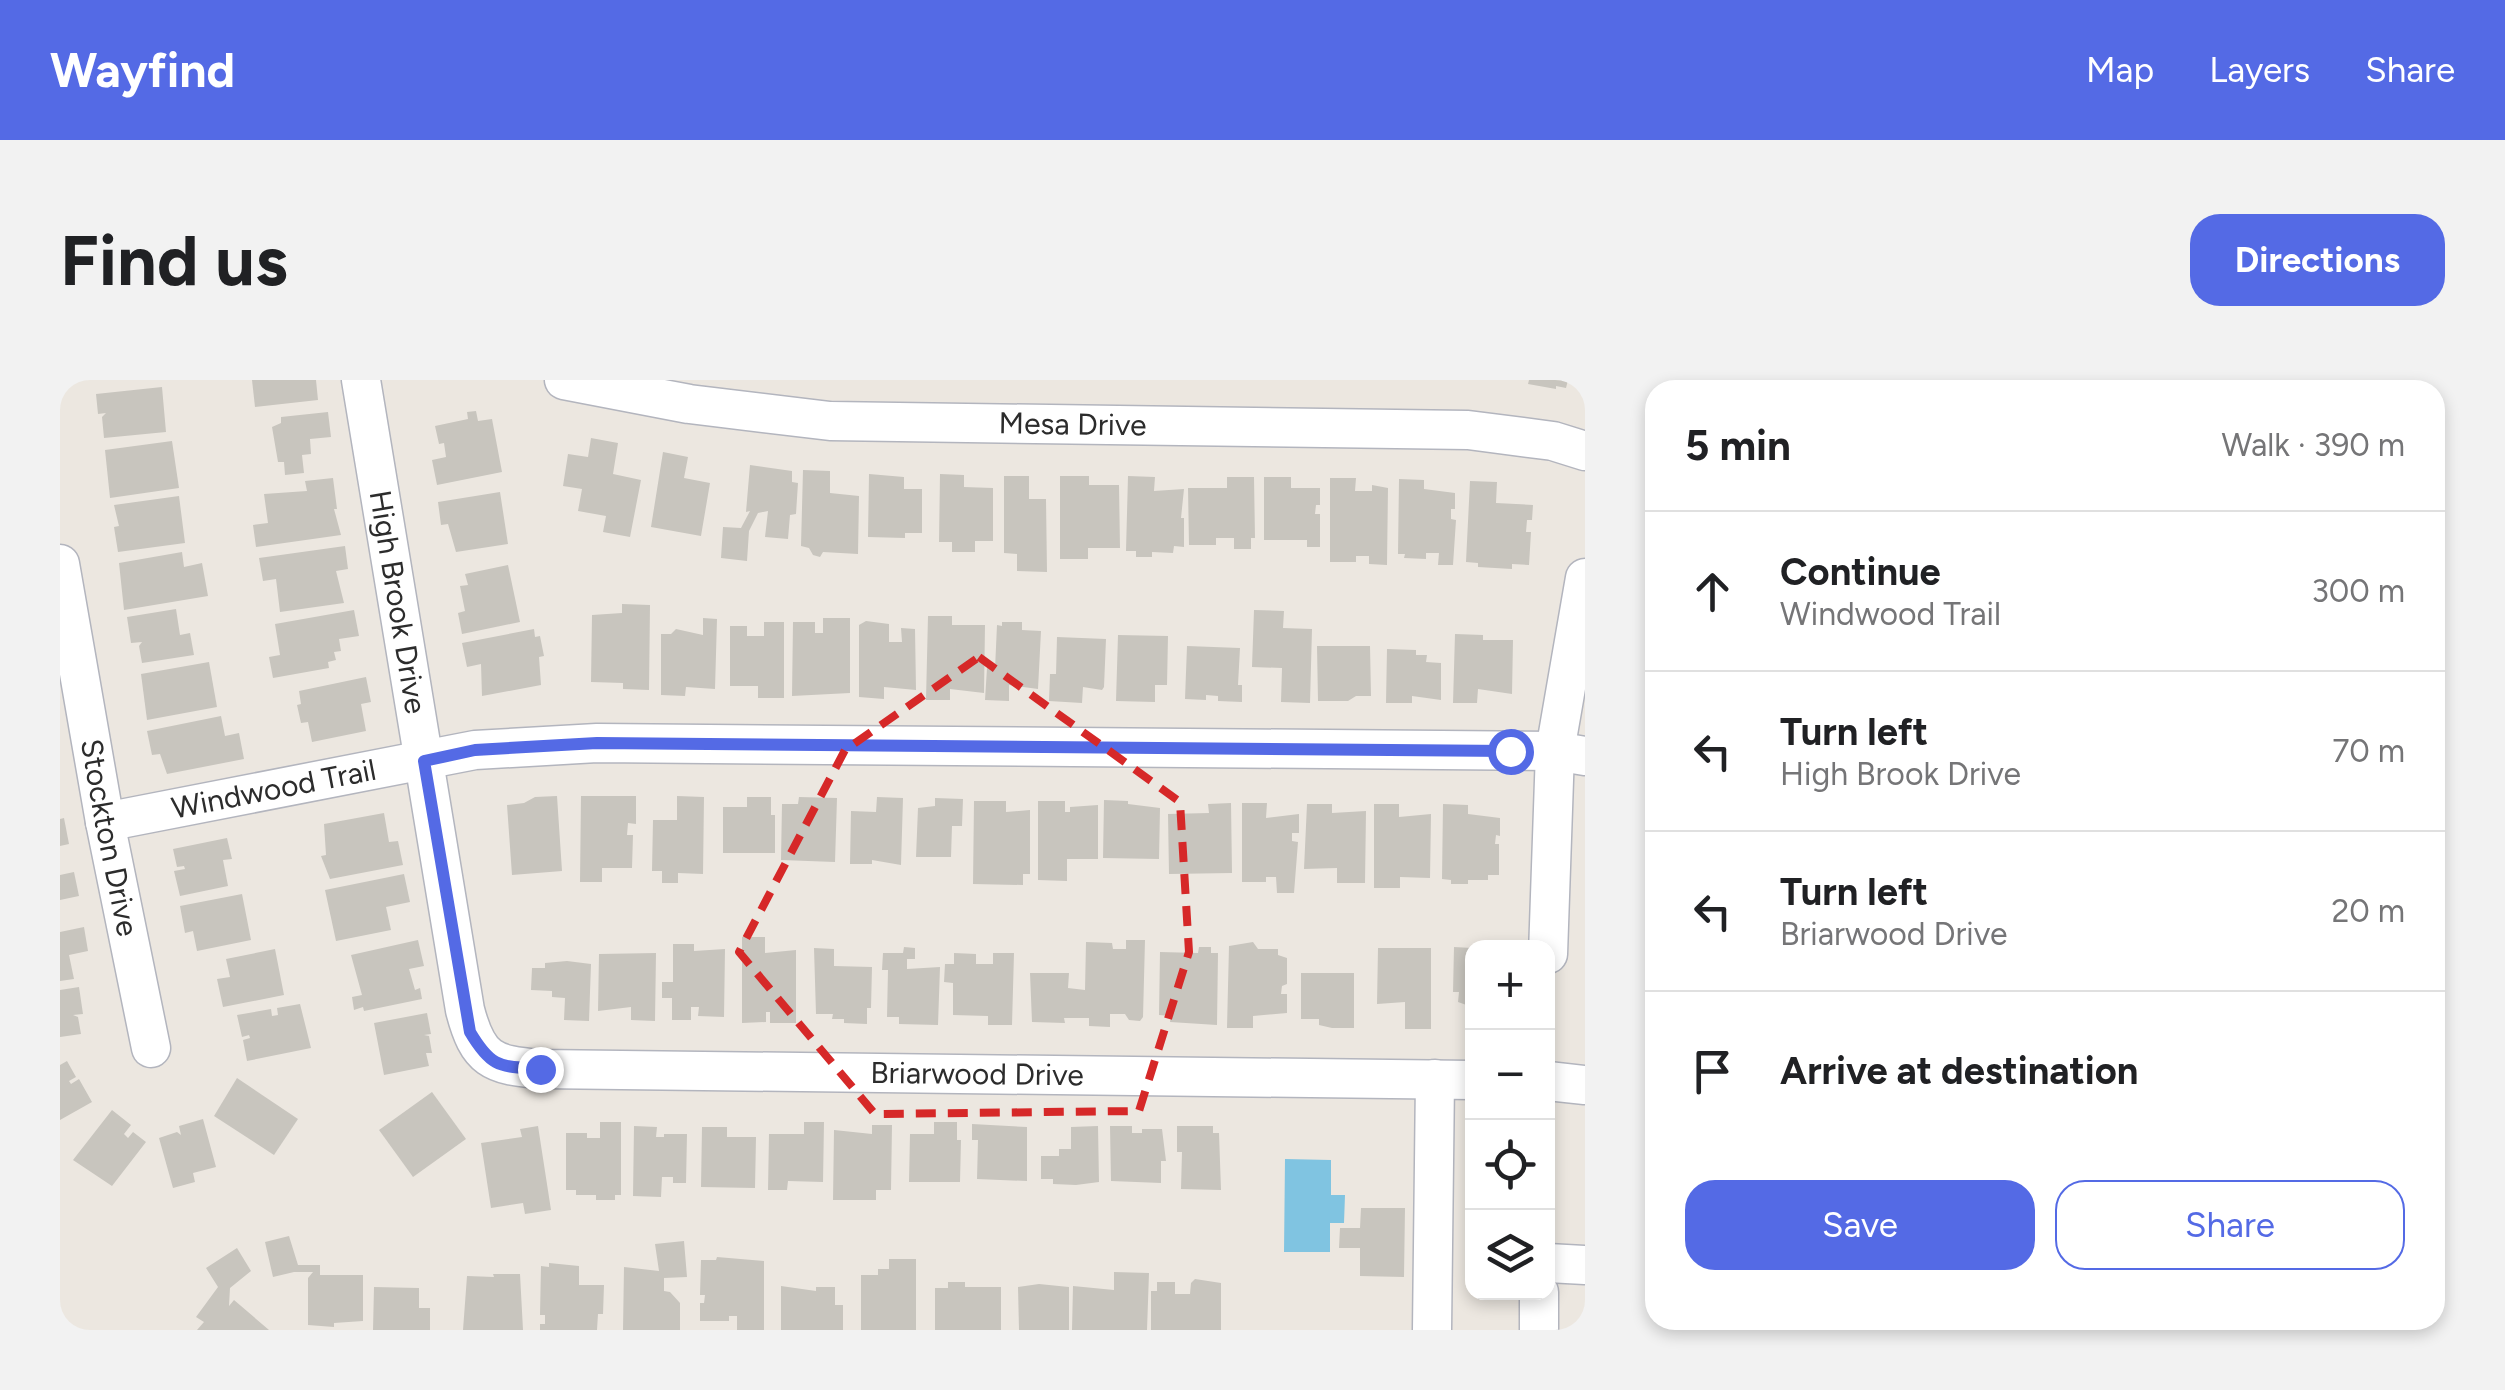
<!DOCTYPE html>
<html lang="en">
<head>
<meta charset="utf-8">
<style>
	body { margin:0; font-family:Figtree,sans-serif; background:#f2f2f2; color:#202124 }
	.controls { position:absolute; right:30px; bottom:30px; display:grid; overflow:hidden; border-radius:20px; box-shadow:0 5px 15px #0003 }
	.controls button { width:90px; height:90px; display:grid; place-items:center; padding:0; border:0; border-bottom:2px solid #e0e0e0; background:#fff; color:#202124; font:50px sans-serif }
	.stop { position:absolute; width:30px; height:30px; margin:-22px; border:8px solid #546ae5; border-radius:50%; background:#fff }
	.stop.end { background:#546ae5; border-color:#fff; box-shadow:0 2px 10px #0008 }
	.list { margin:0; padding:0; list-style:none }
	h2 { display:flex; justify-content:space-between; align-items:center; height:130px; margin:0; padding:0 40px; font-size:42px }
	h2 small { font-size:32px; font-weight:400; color:#757577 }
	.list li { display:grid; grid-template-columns:65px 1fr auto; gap:30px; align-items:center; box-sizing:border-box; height:160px; padding:0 40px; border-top:2px solid #e0e0e0 }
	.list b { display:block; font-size:38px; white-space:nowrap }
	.list p { margin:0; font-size:32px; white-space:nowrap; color:#757577 }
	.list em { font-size:32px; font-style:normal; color:#757577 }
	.actions { display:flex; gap:20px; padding:30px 40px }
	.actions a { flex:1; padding:22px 0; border:2px solid #546ae5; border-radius:30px; text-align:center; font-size:35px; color:#546ae5 }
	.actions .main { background:#546ae5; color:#fff }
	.icon { flex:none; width:55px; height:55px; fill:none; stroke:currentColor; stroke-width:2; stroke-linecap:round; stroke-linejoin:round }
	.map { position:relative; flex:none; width:1525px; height:950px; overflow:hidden; border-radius:30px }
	header { display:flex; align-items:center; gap:60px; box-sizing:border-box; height:140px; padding:0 50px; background:#546ae5; color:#fff }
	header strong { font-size:48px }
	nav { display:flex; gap:55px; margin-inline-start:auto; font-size:35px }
	.intro { display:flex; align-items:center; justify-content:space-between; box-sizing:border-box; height:240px; padding:0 60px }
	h1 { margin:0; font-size:70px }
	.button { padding:25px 45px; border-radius:30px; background:#546ae5; color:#fff; font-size:35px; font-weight:700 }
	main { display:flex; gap:60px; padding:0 60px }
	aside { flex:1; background:#fff; border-radius:30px; box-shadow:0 5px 15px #0003 }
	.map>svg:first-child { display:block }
	.water { fill:#80c4e1 }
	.building { fill:#c8c5be }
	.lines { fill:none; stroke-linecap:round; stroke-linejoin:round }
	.minor-casing { stroke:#b3b5be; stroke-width:41 }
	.minor { stroke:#fff; stroke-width:38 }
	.route { stroke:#546ae5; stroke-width:12 }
	.marked { fill:none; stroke:#d62828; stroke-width:8; stroke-dasharray:20 12; stroke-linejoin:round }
	.labels { text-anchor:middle; stroke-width:8; stroke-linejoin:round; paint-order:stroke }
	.street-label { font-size:30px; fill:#2c2c2c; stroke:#fff }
</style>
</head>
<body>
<header>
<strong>Wayfind</strong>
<nav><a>Map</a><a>Layers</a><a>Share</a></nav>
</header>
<div class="intro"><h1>Find us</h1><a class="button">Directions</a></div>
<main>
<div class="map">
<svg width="1525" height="950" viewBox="0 0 1525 950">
	<rect width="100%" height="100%" fill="#ece7e0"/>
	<path class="water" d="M1225 779 1271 780V815H1285L1284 843H1270V872H1224Z"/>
	<g class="building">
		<path d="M192 0H256L258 20 195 27Z"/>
		<path d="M1469 0H1508L1506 8 1496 6V9L1468 4Z"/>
		<path d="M102 7 106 52 44 58 42 37 46 33 38 34 36 14Z"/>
		<path d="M416 31 418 41 432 39 442 92 377 105 372 80 386 77 384 63 379 64 375 46 408 39 407 32Z"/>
		<path d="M268 32 271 57 250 59 251 74 242 75 244 93 225 95 224 82H218L212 47 221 43V37Z"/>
		<path d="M531 58 558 63 553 94 581 100 570 157 543 152 546 136 518 131 522 109 503 106 508 74 528 77Z"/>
		<path d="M112 61 119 108 50 118 45 70Z"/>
		<path d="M603 72 628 77 624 98 650 103 641 156 591 147Z"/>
		<path d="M690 85 732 91V102L738 103 736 134 730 135 728 159 705 157 708 131 698 133 689 151 687 181 661 178 663 147 681 148 690 131 686 132Z"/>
		<path d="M743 90 770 91V113L799 116 798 174 763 172 760 177 753 175 749 168 741 166Z"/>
		<path d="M809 94 844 97V109H862V153H845V158L808 157Z"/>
		<path d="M880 94 904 95V107L933 108V161H915V172H892V162H879Z"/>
		<path d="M944 96H969V119H986L987 192 957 191V174L944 173Z"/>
		<path d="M1000 96H1029V105H1059L1060 168H1028V179H1000Z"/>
		<path d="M1068 96 1095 97 1094 111 1124 109 1121 138H1124V167L1114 166 1113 173 1092 172V177H1076V171H1066Z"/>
		<path d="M1167 97H1194L1195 158H1191V169H1174V158H1156V165H1129L1128 108H1167Z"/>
		<path d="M1204 97H1231V108H1260V125H1256L1255 134H1260V167H1247V160H1204Z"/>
		<path d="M273 98 277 129H274L281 155 196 167 193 145 208 143 204 114 247 111 245 101Z"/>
		<path d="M1270 98H1296L1295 111H1312V105L1328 108 1327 185 1309 184V176H1296V182H1270Z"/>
		<path d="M1339 99 1364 100V109L1395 113V129H1391V139L1396 140 1393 185H1378L1379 173H1366V179L1344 178 1345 174H1338Z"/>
		<path d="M1410 101 1437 102 1436 123 1473 125 1472 140H1467L1466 152H1471L1469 185 1452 184V189L1418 187V183L1406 182Z"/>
		<path d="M440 112 448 164 396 172 388 144 381 145 378 122Z"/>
		<path d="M119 116 125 163 58 172 54 147 59 146 58 142 54 125Z"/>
		<path d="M285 166 288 189 276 191 284 223 220 232 216 199 203 201 199 178Z"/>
		<path d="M122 172 124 187 142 183 148 216 64 230 59 183Z"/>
		<path d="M448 185 460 242 402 254 398 233 405 231 400 206 408 205 405 194Z"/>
		<path d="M562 224 590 225 589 310 563 309V303L531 302 532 235 562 233Z"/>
		<path d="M116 229 120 255 130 253 134 275 82 283 79 266 82 262 71 263 67 237Z"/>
		<path d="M294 230 299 256 279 259 281 271 274 272 276 280 268 282 269 288 213 298 209 277 220 275 215 244Z"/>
		<path d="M1194 230 1224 231 1223 248 1252 249 1250 323 1221 322 1222 288 1192 287Z"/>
		<path d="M868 236H892V245H925L924 313 890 309V320H866Z"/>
		<path d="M643 238 657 239 655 309 626 307 625 316 601 315V254H611L616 249 643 255Z"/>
		<path d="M763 238H790V313L732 316 733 242H755V253H763Z"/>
		<path d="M806 241 829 244V262H842L841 248 855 249 856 310 824 307V319L799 317V245Z"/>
		<path d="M704 242H724V318H698V306H670V246H687V256H704Z"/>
		<path d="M942 242H962V250L981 251 978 309 949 305V321L925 320 927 288 935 289 937 245 942 246Z"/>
		<path d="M474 249 475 257 480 256 484 276 479 277 481 305 422 316 421 284 407 287 402 263Z"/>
		<path d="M1395 254 1423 255V260H1453L1452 314 1418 309 1417 323H1393Z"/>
		<path d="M1058 255 1108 256 1107 305H1095V322L1056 321Z"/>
		<path d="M997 257 1046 259 1044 307 1042 310 1023 307 1022 323 989 321 990 294H996Z"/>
		<path d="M1127 266 1180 268 1178 305H1182V322L1158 321V316L1146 315V320L1125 319Z"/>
		<path d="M1257 266H1310L1311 316H1296L1288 321H1258Z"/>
		<path d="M1327 269 1356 270V275H1367L1366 282 1381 283V320L1352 316V323H1326Z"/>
		<path d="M149 282 157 327 87 340 81 294Z"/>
		<path d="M306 297 311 322 301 324 306 351 252 362 248 342 241 343 237 325 241 324 239 311Z"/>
		<path d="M161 336 165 356 179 353 184 379 107 394 100 374 92 375 87 351Z"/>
		<path d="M497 416 502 491 452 495 447 425 464 423 475 417Z"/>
		<path d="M521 416H576V444L568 443 567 455H573L572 488H542V502H520Z"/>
		<path d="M617 416 644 417 643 494 618 493V503H602V491H592L593 440H617Z"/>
		<path d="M687 417H711V435H715V473H663V427H687Z"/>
		<path d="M739 417 777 418 775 482 721 480 722 424H738Z"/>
		<path d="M817 417 843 418 841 485 812 480V484H790L791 431 816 432Z"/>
		<path d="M875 418 903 419 902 446H892L891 477H856L858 428 875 426Z"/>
		<path d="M1044 420 1068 421V424L1100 428 1099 479 1043 478Z"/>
		<path d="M914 421H946V432L970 430V494H963V505L913 504Z"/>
		<path d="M978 421H1005V432H1010V427L1038 425V479H1007V501L978 500Z"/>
		<path d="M1171 423 1172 493 1109 494 1108 434 1149 433 1148 424Z"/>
		<path d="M1182 423H1207L1206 438 1239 434V453H1232V461L1238 462 1234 513H1217L1216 497H1206V502H1182Z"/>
		<path d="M1247 424H1272V433L1306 431 1305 503H1277V488L1244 489Z"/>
		<path d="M1314 424H1339V437L1371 434 1370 498 1340 497V508H1314Z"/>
		<path d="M1383 424 1408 425V434L1440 438V456L1436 455 1435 464H1439V495H1428V500H1408V504H1391V500L1382 499Z"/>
		<path d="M324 433 329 462 338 461 343 485 270 499 261 476 266 475 264 444Z"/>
		<path d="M4 438 9 464 0 466V439Z"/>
		<path d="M167 458 172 479 163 480 168 506 120 516 114 491 125 489 124 486 117 487 113 469Z"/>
		<path d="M14 492 19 516 0 520V495Z"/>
		<path d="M344 494 350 522 326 527 331 550 276 561 265 510Z"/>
		<path d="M182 514 191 560 137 571 133 551 125 553 120 526Z"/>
		<path d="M24 547 28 571 9 575 14 599 0 601V552Z"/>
		<path d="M682 557H705V573L736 570V643H710V632H706V642L682 643Z"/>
		<path d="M358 560 364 586 349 589 355 610 360 608 362 619 304 631 303 627 294 630 292 617 302 615 291 575Z"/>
		<path d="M1066 560H1085L1083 637 1080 641 1069 640 1065 634H1050V647L1029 646V638H1004L1005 643 972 642 970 593H1009L1008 608 1025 610 1026 562 1052 563 1053 569H1066Z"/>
		<path d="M1193 562 1198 569H1218V575L1227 578V604L1222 606 1221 614H1227V633L1193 636V648H1167L1169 566Z"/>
		<path d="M613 564H634V571L665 569 664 637 638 636 639 627H631V640H612V618H602V602H613Z"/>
		<path d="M844 567 855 568V579H847V589L880 587 878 645 839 644V637H827L828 590H822L823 573H843Z"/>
		<path d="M1139 567H1151V573H1158L1157 645 1110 642 1111 636 1099 635 1100 572 1138 573Z"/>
		<path d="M1394 567 1412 568V627L1398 622 1399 612H1393Z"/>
		<path d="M754 568 774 569V586L812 587 811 628H807V644L784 643V639H772L773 634H756Z"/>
		<path d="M1318 568H1371V649H1345V622L1317 624Z"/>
		<path d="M215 569 224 615 163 627 157 599 170 597 166 579Z"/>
		<path d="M596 573 595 641 571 640V627L538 631 539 574Z"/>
		<path d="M894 573 916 574V584H933V573H954L952 645H928V636L893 635V603L884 602 885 584H894Z"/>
		<path d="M507 581 531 584 529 641 504 640 505 618 492 617V611L471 610 472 588H485V583Z"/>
		<path d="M1241 593H1294V648H1272L1259 645V639H1241Z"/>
		<path d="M19 607 23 634 13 635 18 637 21 654 0 657V610Z"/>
		<path d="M240 624 251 668 187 681 183 660 190 658 189 655 182 657 177 635 211 629 212 636 218 635 217 628Z"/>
		<path d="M367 633 371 654 364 655 369 656 372 673H366L369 686 324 695 314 643Z"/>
		<path d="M7 681 16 697 9 701 11 704 19 699 32 722 0 740V685Z"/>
		<path d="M177 698 238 739 214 775 154 736Z"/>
		<path d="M372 712 406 759 353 797 319 750Z"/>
		<path d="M52 730 71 745 64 754 68 758 73 752 86 762 52 806 13 780Z"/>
		<path d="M143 739 156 787 133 793 135 802 113 808 99 758 117 752 121 755 119 746Z"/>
		<path d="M540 742H561V815H555V820H536V815H516V810H506V753H527V758H540Z"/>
		<path d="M744 742H764L763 802 728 801 727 810H708L709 754H744Z"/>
		<path d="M874 742H897V760H901L900 802H849L850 754H874Z"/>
		<path d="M912 744 967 747V801L917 799 918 760H912Z"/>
		<path d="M812 745H832L831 810H816V820H773L774 750 812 754Z"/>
		<path d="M478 746 491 830 465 834 463 823 431 828 421 763 462 757 460 749Z"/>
		<path d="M574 746 597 747 596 757H604V754H627L626 803H613V797H602L601 817 573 816Z"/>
		<path d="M1038 746 1039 802 1016 805 993 804V799H981V776H999V769H1011V747Z"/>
		<path d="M1050 746H1072V753H1082V749H1102L1106 781H1101V803L1051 801Z"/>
		<path d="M1117 746H1153V753H1159L1161 810 1121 809 1122 772H1117Z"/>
		<path d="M642 747H667V757H696L695 808 641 807Z"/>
		<path d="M1301 828H1345L1344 897 1300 896V868H1279L1280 848H1300Z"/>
		<path d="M229 856 238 885H260V895H303V941L274 943V947L248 945V898L253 892H234L213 897 205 862Z"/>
		<path d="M624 861 627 897 604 898V911L610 912 620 923V950H563L564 887 599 891 595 864Z"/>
		<path d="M177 868 191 891 170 908 169 926 174 920 209 950H137L144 942 136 937 158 907 146 888Z"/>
		<path d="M657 877 704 881V950H677V936H669V941H640V923H644L645 915H640L641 880H656Z"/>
		<path d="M829 879H856V950H801V895H818V889H829Z"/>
		<path d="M489 883 519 886V905H544L543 934H538L537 950H480V944H485V935H480L481 886 489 887Z"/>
		<path d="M1054 892 1089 893 1087 950H1012L1013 906 1054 910Z"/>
		<path d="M433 894H460L463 950H403L407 896 434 897Z"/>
		<path d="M1135 899 1161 903V950H1091V911H1097V902H1115V914H1130L1131 903Z"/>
		<path d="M888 902H905V907H941V950H875V908H888Z"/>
		<path d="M979 904 1009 907V950H959L958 907Z"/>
		<path d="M721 906 756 911V907H775V925H783V950H721Z"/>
		<path d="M314 907 359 908V928H370V950H313Z"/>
	</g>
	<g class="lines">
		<defs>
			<g id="minor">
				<path id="s1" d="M301 0 405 630C418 680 432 685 480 689L1412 700"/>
				<path id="s2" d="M504 0 629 24 770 41 1408 50 1493 61 1525 71"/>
				<path id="s3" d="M0 184 45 442 91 668"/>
				<path id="s4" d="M45 442 415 370 537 363 1495 371 1525 376"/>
				<path d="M1488 574 1495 371 1525 198"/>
				<path d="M1488 701 1525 705"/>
				<path d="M1488 883 1525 885"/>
				<path d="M1372 950 1375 699"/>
				<path d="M1479 950V912"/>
			</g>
		</defs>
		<use href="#minor" class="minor-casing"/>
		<use href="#minor" class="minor"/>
	</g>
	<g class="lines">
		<path class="route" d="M480 689C440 686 432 689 410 652L364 381 415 370 537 363 1450 371"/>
	</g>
	<path class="marked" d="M919 277 1120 422 1129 572 1079 731 815 734 679 572 785 370Z"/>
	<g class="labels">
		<g class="street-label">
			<text dy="10" stroke="none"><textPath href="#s2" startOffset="512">Mesa Drive</textPath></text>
			<text dy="10" stroke="none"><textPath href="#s1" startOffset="225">High Brook Drive</textPath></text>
			<text dy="10" stroke="none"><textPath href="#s4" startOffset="172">Windwood Trail</textPath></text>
			<text dy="10" stroke="none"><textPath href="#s3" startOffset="278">Stockton Drive</textPath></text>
			<text dy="10" stroke="none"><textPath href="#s1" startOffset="1182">Briarwood Drive</textPath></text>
		</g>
	</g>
</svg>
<div class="controls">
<button>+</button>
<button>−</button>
<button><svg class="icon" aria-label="locate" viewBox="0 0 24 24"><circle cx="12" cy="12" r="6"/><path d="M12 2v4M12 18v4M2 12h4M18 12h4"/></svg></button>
<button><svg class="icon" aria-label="layers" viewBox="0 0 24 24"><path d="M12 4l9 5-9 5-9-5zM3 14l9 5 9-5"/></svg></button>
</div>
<div class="stop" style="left:1450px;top:371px"></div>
<div class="stop end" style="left:480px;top:689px"></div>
</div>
<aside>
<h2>5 min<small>Walk · 390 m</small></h2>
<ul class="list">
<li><svg class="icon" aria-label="ahead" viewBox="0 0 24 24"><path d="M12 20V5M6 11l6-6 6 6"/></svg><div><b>Continue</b><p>Windwood Trail</p></div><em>300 m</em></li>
<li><svg class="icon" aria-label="left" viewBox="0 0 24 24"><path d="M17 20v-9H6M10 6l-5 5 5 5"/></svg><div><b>Turn left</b><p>High Brook Drive</p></div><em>70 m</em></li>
<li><svg class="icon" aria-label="left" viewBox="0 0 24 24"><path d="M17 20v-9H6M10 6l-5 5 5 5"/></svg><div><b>Turn left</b><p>Briarwood Drive</p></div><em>20 m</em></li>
<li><svg class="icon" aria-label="arrive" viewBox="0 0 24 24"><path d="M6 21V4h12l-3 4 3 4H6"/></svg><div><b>Arrive at destination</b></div></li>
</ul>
<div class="actions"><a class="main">Save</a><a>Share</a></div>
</aside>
</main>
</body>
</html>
